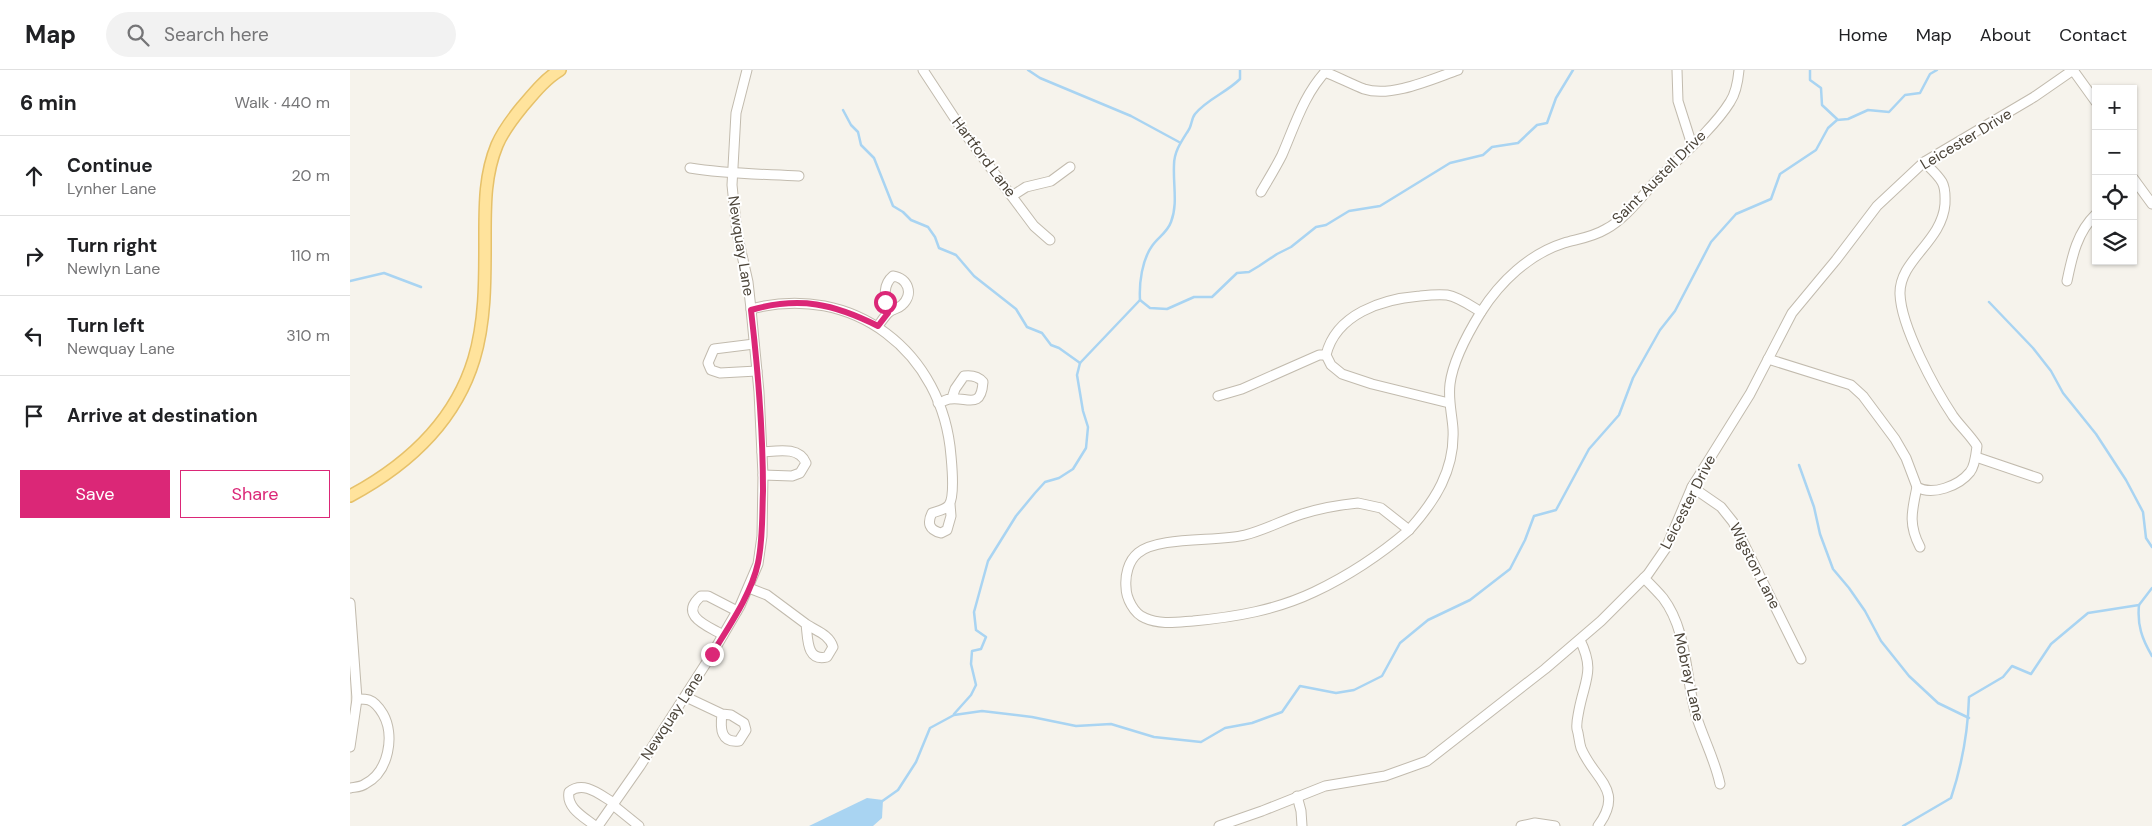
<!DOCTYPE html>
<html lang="en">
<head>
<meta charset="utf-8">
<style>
	body { margin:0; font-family:"DM Sans",sans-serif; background:#f2f2f2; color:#202124 }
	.controls { position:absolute; right:15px; top:15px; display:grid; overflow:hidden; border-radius:0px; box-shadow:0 1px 4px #0004 }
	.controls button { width:45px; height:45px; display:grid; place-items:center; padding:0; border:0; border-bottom:1px solid #e0e0e0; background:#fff; color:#202124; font:25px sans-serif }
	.stop { position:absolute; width:15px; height:15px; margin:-11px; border:4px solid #db2777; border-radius:50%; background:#fff }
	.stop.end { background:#db2777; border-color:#fff; box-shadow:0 1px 5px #0008 }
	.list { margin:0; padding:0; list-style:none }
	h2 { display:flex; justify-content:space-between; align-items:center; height:65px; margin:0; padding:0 20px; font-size:21px }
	h2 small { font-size:16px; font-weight:400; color:#757577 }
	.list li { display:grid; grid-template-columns:32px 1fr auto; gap:15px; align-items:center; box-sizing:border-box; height:80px; padding:0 20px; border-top:1px solid #e0e0e0 }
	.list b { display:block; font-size:19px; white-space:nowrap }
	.list p { margin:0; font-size:16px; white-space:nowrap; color:#757577 }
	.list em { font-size:16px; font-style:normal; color:#757577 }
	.actions { display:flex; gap:10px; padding:15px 20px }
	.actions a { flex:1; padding:11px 0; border:1px solid #db2777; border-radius:0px; text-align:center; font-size:18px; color:#db2777 }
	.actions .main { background:#db2777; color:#fff }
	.icon { flex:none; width:28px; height:28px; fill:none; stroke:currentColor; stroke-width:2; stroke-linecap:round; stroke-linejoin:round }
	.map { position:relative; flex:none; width:1802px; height:756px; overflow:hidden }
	header { display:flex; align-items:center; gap:30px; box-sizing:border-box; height:70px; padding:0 25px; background:#fff; border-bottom:1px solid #e0e0e0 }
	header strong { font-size:24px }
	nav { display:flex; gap:28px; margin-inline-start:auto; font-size:18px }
	.search { width:350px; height:45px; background:#f2f2f2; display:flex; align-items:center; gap:12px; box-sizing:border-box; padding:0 18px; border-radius:28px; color:#757577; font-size:19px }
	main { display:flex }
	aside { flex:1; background:#fff }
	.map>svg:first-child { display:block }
	.water { fill:#a9d4f2 }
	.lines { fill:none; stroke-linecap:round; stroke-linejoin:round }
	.stream { stroke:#a9d4f2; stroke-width:2.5 }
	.minor-casing { stroke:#c2bbae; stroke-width:11 }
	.major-casing { stroke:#e6c16a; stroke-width:14 }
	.minor { stroke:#fff; stroke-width:9 }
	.major { stroke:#ffe39c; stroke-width:11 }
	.route { stroke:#db2777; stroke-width:6 }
	.labels { text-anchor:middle; stroke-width:4; stroke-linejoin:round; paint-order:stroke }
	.street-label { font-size:15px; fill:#4b4439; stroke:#fff }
</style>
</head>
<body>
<header>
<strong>Map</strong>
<div class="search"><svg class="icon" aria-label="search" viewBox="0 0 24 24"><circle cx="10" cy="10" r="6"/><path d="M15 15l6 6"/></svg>Search here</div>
<nav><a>Home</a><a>Map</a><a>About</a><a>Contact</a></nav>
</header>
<main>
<aside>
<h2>6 min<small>Walk · 440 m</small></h2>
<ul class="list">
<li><svg class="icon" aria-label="ahead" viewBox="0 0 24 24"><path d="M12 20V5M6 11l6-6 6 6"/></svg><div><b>Continue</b><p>Lynher Lane</p></div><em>20 m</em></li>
<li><svg class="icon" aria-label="right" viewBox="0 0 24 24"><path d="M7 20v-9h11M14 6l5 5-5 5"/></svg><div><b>Turn right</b><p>Newlyn Lane</p></div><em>110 m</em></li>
<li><svg class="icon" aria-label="left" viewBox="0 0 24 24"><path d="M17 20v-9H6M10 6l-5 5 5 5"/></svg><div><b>Turn left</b><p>Newquay Lane</p></div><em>310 m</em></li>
<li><svg class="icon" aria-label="arrive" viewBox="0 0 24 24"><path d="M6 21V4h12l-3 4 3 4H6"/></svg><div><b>Arrive at destination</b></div></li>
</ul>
<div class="actions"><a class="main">Save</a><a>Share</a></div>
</aside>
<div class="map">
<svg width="1802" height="756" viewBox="0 0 1802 756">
	<rect width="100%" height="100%" fill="#f6f3ec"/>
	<path class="water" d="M517 728 533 730 532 748 523 756H459Z"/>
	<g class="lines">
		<g class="stream">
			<path d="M678 0 690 8 781 46 829 72"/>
			<path d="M1460 0V10L1471 18 1472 35 1487 49"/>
			<path d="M493 40 501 55 508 62 511 75 524 88 543 136 553 142 561 150 578 157 585 167 589 178 606 185 624 206 666 239 677 257 692 263 701 275 709 278 730 293"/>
			<path d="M0 211 34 203 71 217"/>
			<path d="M790 230 800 238 817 239 844 227H862L887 203 899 202 909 196 927 184 941 177 966 157 976 155 999 141 1030 136 1100 93 1133 85 1142 77 1168 73 1187 55 1197 53 1206 28 1223 0"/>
			<path d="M1639 232 1683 278 1701 301 1713 323 1746 364 1776 410 1793 442 1796 468 1802 477"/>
			<path d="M1449 395 1464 437 1470 464 1483 499 1499 518 1515 541 1531 571 1559 606 1588 633 1619 648"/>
			<path d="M1789 535C1787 555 1792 569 1802 586"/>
			<path d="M604 644 621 625 626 615 621 594 622 581 631 579 636 567 626 560 624 542 638 491 666 446 685 423 695 412 709 408 723 399 736 378 738 357 733 341 727 305 730 293 790 230C789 213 792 190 802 176 808 167 817 163 821 152 828 134 823 115 824 95 824 82 831 72 838 61 842 56 841 49 845 44 857 29 876 23 890 9V0"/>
			<path d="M531 732 548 720 566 692 580 658 604 645 632 641 682 647 726 656 761 654 804 667 851 672 875 658 902 653 932 642 950 616 986 623 1004 620 1032 606 1050 573 1078 550 1120 530 1160 499 1175 470 1184 446 1206 440 1239 379 1269 345 1283 308 1310 260 1325 241 1361 172 1386 144 1421 129 1430 104 1466 80 1478 58 1487 50 1498 49 1518 40 1539 42 1555 25 1570 23 1580 4 1587 0"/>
			<path d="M1553 756 1601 728C1612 695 1618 662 1619 627L1653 607 1662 596 1681 604 1701 574 1738 543 1789 535 1802 518"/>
		</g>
		<defs>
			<g id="minor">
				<path d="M573 0 613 61 684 156 700 170"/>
				<path d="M1327 0 1328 31 1342 75"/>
				<path d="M1723 0 1746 32"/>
				<path d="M975 2C988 7 1001 14 1014 19 1041 28 1082 9 1108 0"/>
				<path d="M340 98C376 104 413 104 449 106"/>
				<path d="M1783 108 1802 134"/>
				<path d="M911 122C918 110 926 97 932 85 945 55 954 24 977 0"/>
				<path d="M662 126 676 117 701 111 720 97"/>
				<path d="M1717 211C1722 187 1727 162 1746 144"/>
				<path d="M401 239C503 212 593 282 601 386 602 397 605 426 599 435 595 440 588 441 582 443 577 453 579 460 591 463L597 460 601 446 600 434"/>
				<path d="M528 256C531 252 534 247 538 243 542 239 548 239 552 235 564 224 558 208 543 206 531 216 536 230 538 243"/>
				<path d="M404 274 364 279 358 293 361 300 370 303 407 301"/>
				<path d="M1418 289 1501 315 1513 326 1545 369 1556 388 1567 417C1582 426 1609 416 1620 402 1625 396 1626 384 1627 376 1620 365 1610 356 1603 346 1585 319 1551 257 1550 224 1549 190 1592 172 1595 134 1595 127 1596 119 1592 112 1588 105 1580 98 1574 92"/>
				<path d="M868 326 892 319 969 285H976"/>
				<path d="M588 333C592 332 597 329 600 329 616 326 631 341 633 312 628 306 622 305 614 306L605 319 602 328"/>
				<path d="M1099 333 1022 314 992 304 981 295 976 285C986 244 1032 229 1070 226 1079 225 1088 224 1097 225 1109 227 1121 236 1131 242"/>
				<path d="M412 382C427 381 449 376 456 393L450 403 442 406 413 405"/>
				<path d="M1626 387 1688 408"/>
				<path d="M1342 417 1371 437 1383 452 1451 589"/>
				<path d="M1567 417C1562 441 1558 454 1570 477"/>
				<path d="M1008 433 1031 438 1059 460C1031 484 998 506 964 522 926 540 886 547 843 551 828 552 810 555 795 548 784 544 776 528 776 517 775 506 778 491 788 483 808 466 868 472 895 465 915 460 933 450 952 444 971 438 988 435 1008 433Z"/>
				<path d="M1059 460C1085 431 1105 400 1103 359 1102 344 1098 330 1100 314 1103 290 1118 263 1131 242 1150 212 1179 184 1214 173 1228 169 1243 167 1256 159 1274 150 1292 126 1305 112 1328 89 1364 58 1380 32 1386 23 1388 11 1389 0"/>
				<path d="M1294 508C1300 514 1307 521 1313 528 1338 561 1335 607 1346 645 1353 668 1365 690 1370 714"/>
				<path d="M399 518 417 525 456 554C458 568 456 592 477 587L483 577C479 564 466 561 456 554"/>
				<path d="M0 533 7 629 0 677"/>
				<path d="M373 565C358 556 328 546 351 526H358L387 541"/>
				<path d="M1230 570C1245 601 1235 609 1229 640 1228 646 1226 653 1227 659 1229 665 1229 672 1231 678 1244 710 1275 719 1248 756"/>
				<path d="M336 627 372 644C370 659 371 673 389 671L396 660 394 653 381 645 372 644"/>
				<path d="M0 718C5 717 11 717 15 714 39 702 45 665 33 644 30 639 25 632 19 630 16 629 11 629 7 629"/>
				<path d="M947 726 951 741 952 756"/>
				<path d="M263 735 289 756"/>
				<path d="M245 756C234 747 216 738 219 722 234 710 250 725 264 733"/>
				<path d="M248 756 290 696 362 584 390 536 408 494 412 466 413 405 409 322 401 239 398 212 387 163 382 115 386 43 397 0"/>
				<path d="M869 756 912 741 975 716 1035 706 1077 691 1195 599 1251 551 1298 504 1316 478 1342 417 1400 324 1442 243 1486 190 1527 136 1574 92 1684 27 1723 0"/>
				<path d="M1171 756 1185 753 1205 756"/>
			</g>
			<path id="major" d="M0 426C56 396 105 352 124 289 136 249 135 206 135 164 135 134 135 104 147 75 153 61 163 48 172 37 184 23 195 9 210 0"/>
		</defs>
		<use href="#minor" class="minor-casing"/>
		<use href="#major" class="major-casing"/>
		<use href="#minor" class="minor"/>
		<use href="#major" class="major"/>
	</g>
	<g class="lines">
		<path class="route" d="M362 584C379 556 401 525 408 493 413 469 412 445 413 421 413 361 408 300 401 240 450 226 484 234 528 256L538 243 535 232"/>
	</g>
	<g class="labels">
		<g class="street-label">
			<text transform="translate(1616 69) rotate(-31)" y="5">Leicester Drive</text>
			<text transform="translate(634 87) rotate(53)" y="5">Hartford Lane</text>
			<text transform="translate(1309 107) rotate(-45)" y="5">Saint Austell Drive</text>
			<text transform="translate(391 176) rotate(81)" y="5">Newquay Lane</text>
			<text transform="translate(1338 432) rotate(-63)" y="5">Leicester Drive</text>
			<text transform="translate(1405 496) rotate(63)" y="5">Wigston Lane</text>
			<text transform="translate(1339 607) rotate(77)" y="5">Mobray Lane</text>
			<text transform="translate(322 646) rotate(-57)" y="5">Newquay Lane</text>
		</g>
	</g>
</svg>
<div class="controls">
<button>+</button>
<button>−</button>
<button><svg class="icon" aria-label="locate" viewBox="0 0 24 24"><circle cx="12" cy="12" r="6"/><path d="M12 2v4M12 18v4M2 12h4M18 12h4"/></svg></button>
<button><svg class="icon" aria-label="layers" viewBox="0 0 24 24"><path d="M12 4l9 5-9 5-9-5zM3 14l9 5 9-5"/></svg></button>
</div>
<div class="stop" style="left:535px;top:232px"></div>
<div class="stop end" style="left:362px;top:584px"></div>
</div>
</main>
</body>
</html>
